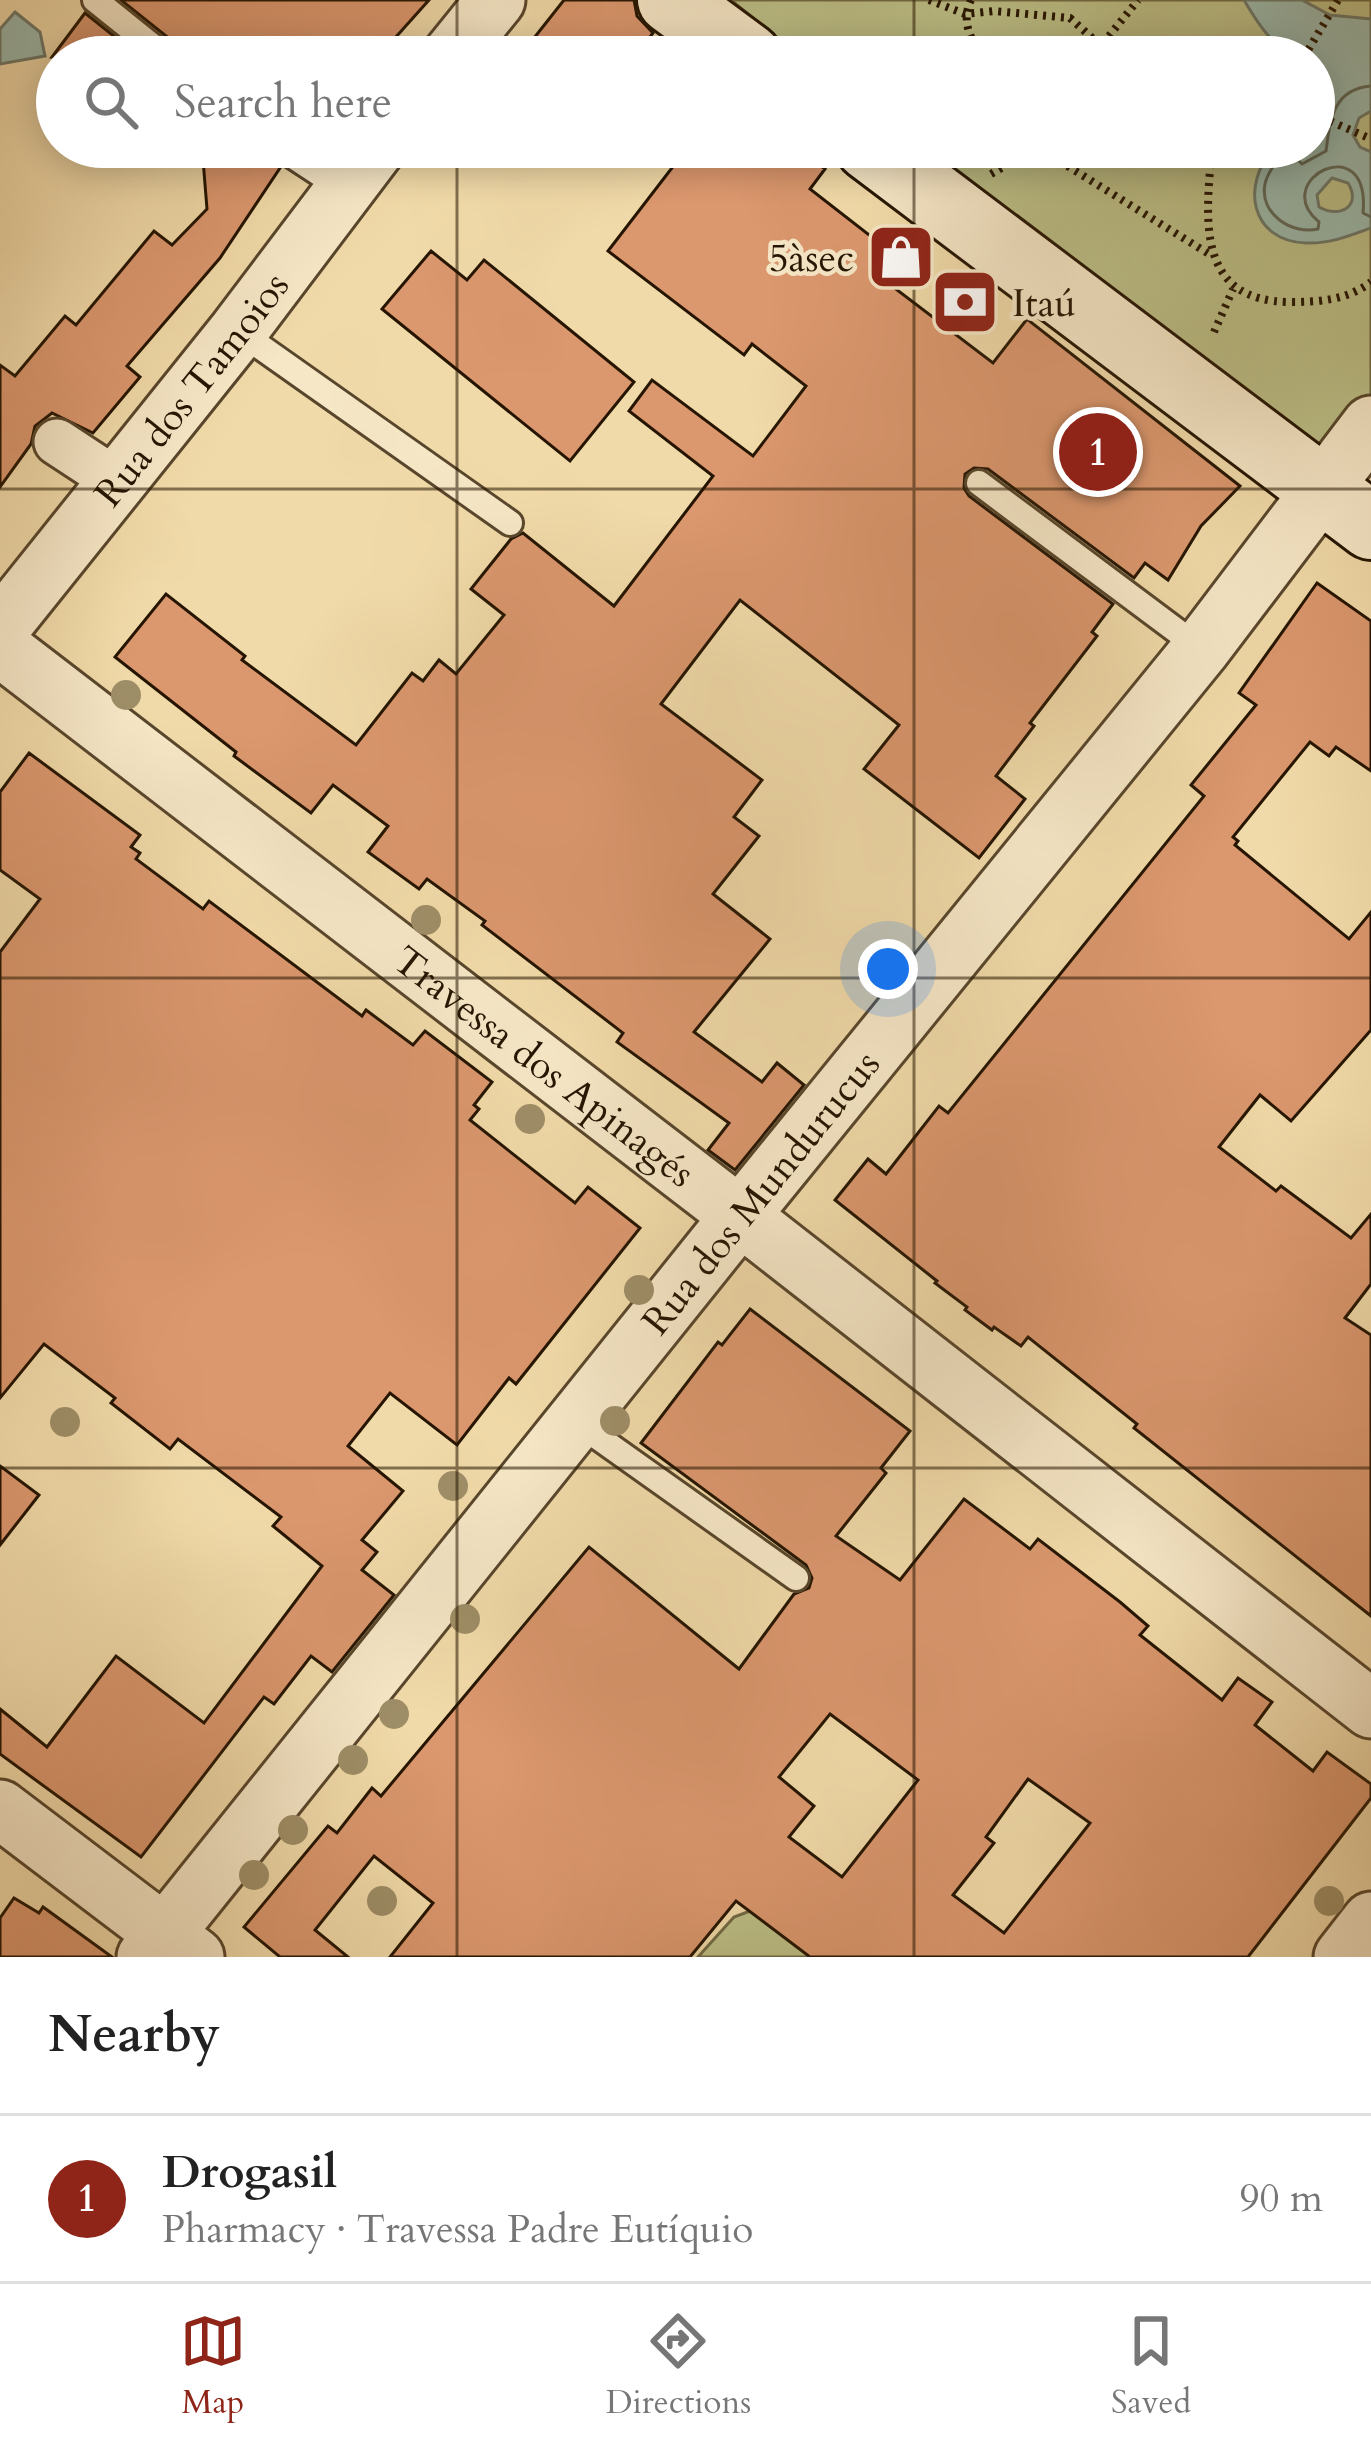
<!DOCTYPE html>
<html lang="en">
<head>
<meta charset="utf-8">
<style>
	body { margin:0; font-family:Cardo,serif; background:#f6f6f6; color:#222 }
	.you { position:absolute; left:888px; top:969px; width:42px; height:42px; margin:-30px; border:9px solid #fff; border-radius:50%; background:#1a73e8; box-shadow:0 0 0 18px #1a73e833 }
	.badge { display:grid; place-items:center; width:78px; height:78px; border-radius:50%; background:#8f2418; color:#fff; font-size:39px; font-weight:700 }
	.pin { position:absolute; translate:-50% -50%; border:6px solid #fff; box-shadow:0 3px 12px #0006 }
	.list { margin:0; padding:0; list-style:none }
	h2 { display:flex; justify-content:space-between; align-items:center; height:156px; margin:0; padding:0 48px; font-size:51px }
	h2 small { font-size:39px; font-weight:400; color:#767676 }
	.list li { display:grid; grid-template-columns:78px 1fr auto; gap:36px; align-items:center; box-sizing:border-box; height:168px; padding:0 48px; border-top:3px solid #e0e0e0 }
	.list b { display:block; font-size:45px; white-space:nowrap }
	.list p { margin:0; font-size:39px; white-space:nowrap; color:#767676 }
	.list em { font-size:39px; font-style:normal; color:#767676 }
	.icon { flex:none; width:66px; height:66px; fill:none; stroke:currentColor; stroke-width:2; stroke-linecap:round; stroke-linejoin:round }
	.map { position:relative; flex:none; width:1371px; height:1957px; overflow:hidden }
	.search { position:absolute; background:#fff; box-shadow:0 6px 30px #0003; left:36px; right:36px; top:36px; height:132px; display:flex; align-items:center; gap:30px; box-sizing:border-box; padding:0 42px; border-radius:66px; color:#767676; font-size:45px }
	.sheet { height:324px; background:#fff }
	nav { display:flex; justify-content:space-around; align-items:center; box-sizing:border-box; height:168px; border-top:3px solid #e0e0e0; background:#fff; font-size:33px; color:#767676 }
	nav a { display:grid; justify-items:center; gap:6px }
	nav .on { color:#8f2418 }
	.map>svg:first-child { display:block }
	.green { fill:#bcbf87; stroke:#706a44; stroke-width:3 }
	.water { fill:#9bbaad; stroke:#6c7869; stroke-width:3; fill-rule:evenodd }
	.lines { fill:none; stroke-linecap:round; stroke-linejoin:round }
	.shore { stroke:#606858; stroke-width:3 }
	.building { fill:#db976e; stroke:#251502; stroke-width:3; fill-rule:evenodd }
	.service-casing { stroke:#58462c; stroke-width:30 }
	.minor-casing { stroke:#58462c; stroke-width:51 }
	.tertiary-casing { stroke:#58462c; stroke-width:63 }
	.secondary-casing { stroke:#251502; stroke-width:72 }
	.path { stroke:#251502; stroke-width:8; stroke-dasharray:3 6; stroke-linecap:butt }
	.service { stroke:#f6e7c7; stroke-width:24 }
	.minor { stroke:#f6e7c7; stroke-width:45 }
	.tertiary { stroke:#f6e7c7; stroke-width:57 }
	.secondary { stroke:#f6e7c7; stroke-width:66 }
	.tree { fill:#9e8e67 }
	.grid { fill:none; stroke:#251502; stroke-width:3; stroke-opacity:0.55 }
	.labels { text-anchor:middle; stroke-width:9; stroke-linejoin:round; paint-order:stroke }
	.poi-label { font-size:39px; fill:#251502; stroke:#f6e7c7; text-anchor:end }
	.street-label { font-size:39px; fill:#251502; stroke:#f6e7c7 }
</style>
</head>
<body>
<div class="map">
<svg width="1371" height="1957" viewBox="0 0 1371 1957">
	<rect width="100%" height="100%" fill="#f1daa9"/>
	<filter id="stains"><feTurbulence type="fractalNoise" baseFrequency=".00167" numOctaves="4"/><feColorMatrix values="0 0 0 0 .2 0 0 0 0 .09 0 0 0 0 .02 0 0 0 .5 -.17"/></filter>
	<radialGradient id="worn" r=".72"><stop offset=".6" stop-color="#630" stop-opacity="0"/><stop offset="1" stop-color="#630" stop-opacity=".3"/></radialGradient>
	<g class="green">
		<path d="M731 0H1371V397L1312 471 912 147H1314V57H801Z"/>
		<path d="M750 1911 782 1917 812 1957H698L734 1917Z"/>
	</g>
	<g class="water">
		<path d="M1244 0H1302L1330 15 1371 19V111L1359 118 1353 135 1360 147 1371 152V228C1349 236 1330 244 1306 243 1250 241 1240 184 1275 147H1314V118L1320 99 1314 57C1278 57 1261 29 1244 0ZM1332 178 1348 183C1362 206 1340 219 1319 207L1317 195Z"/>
		<path d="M15 12 40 32 45 56 0 64V29Z"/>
	</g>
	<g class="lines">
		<g class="shore">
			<path d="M1282 147C1280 161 1268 169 1265 184 1259 214 1292 235 1318 229L1319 222C1268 180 1371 127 1363 213L1371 217"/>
			<path d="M1297 147V159L1302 164 1326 151C1330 122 1332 89 1371 86"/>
		</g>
	</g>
	<g class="building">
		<path d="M121 0H429L378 57H182L176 44Z"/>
		<path d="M564 0H634L637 16 653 33 635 57H519Z"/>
		<path d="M85 13 140 57H52Z"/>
		<path d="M202 147H263L265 155 280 168 220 258 127 366 140 377 93 433 52 413 35 426 31 444 0 487V365L15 376 65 316 76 325 154 231 172 245 207 209Z"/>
		<path d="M688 147H796L825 169 810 189 900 259 884 280 993 363 1027 319 1240 486 1201 526 1168 580 1145 563 1134 578 988 469 974 468 965 474 964 488 969 496 1113 604 1092 632 1097 636 1030 723 1034 726 996 776 1025 799 979 858 864 769 899 725 740 600 661 704 762 780 734 817 759 836 713 894 770 939 694 1032 762 1082 777 1063 804 1085 735 1170 708 1150 729 1123 617 1042 623 1033 482 925 485 921 427 879 419 889 368 852 388 826 333 785 311 813 234 756 236 752 115 657 166 594 245 656 242 660 356 745 412 673 423 681 439 660 456 674 504 615 471 589 511 539 523 533 614 606 713 476 629 411 652 380 753 456 806 386 752 344 744 355 608 251Z"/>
		<path d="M431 251 467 280 484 260 634 382 570 461 382 309Z"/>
		<path d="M1317 583 1371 621V771L1336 747 1329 756 1310 742 1233 837 1238 841 1235 845 1349 939 1371 912V1030L1291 1121 1260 1095 1219 1147 1276 1191 1281 1186 1351 1238 1371 1214V1284L1345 1318 1371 1335V1616L1134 1428 1137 1424 1028 1337 1021 1346 994 1327 992 1330 965 1310 967 1307 935 1283 937 1281 835 1200 868 1159 886 1174 939 1106 948 1113 1204 796 1191 785 1256 705 1239 693Z"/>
		<path d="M29 753 140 835 131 847 140 853 136 859 203 909 209 901 362 1016 366 1010 413 1045 425 1031 492 1082 474 1105 479 1109 470 1120 575 1203 588 1187 640 1228 516 1384 509 1378 457 1445 390 1393 348 1446 403 1491 362 1540 377 1552 362 1570 394 1595 332 1672 311 1656 274 1704 264 1697 141 1857 0 1754V1709L47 1747 116 1656 204 1723 322 1566 273 1526 281 1517 178 1439 170 1449 111 1403 115 1398 44 1344 0 1398V952L40 899 0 870V792Z"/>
		<path d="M750 1309 910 1431 881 1468 886 1473 836 1536 900 1580 964 1499 1030 1549 1038 1539 1120 1602 1148 1626 1140 1635 1222 1700 1238 1678 1272 1702 1255 1725 1313 1771 1327 1752 1371 1784V1798L1248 1957H810L736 1901 690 1957H390L433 1903 374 1856 315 1930 348 1957H280L244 1927 328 1826 337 1833 372 1788 381 1796 589 1547 739 1669 794 1594 809 1588 812 1578 806 1565 641 1443 718 1342 722 1345ZM830 1714 918 1780 842 1877 789 1837 814 1806 779 1777ZM1028 1779 1090 1823 1004 1933 953 1895 994 1843 986 1837Z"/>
		<path d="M0 1466 39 1495 0 1545Z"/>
		<path d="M14 1898 39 1913 43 1907 112 1957H0V1918Z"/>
	</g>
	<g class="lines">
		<defs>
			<g id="service">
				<path d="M95 0 166 57"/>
				<path d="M279 147 343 189"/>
				<path d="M238 331 510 523"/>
				<path d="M979 483 1201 649"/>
				<path d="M575 1421 796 1578"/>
			</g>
			<path id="minor" d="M57 442 118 482"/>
			<g id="tertiary">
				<path d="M450 57 496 0"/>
				<path id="s1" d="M0 628 238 331 377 147"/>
				<path id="s2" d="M0 647 740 1216 1371 1709"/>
				<path d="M0 1809 195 1957"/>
				<path id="s3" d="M146 1957 740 1216 1201 649 1371 425"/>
				<path d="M1343 1957 1371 1921"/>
			</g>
			<g id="secondary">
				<path d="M671 0 748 57"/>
				<path d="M869 147 1371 526"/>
			</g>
		</defs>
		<use href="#service" class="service-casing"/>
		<use href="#minor" class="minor-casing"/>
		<use href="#tertiary" class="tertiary-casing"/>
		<use href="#secondary" class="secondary-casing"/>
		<g class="path">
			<path d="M929 0 965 14 994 11 1070 18 1101 46 1133 57"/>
			<path d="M971 0C961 21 970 38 982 57"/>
			<path d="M1092 57 1138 0"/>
			<path d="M1304 57 1338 0"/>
			<path d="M1314 114 1371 139"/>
			<path d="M1037 147 1209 254"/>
			<path d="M1212 147C1206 217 1194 302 1291 302 1320 302 1347 300 1371 282"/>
			<path d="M991 174 1005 166 1020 147"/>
			<path d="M1214 332 1233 289"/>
		</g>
		<use href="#service" class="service"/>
		<use href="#minor" class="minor"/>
		<use href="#tertiary" class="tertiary"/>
		<use href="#secondary" class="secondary"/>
	</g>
	<g class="tree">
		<circle cx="126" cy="695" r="15"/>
		<circle cx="426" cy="920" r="15"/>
		<circle cx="530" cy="1119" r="15"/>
		<circle cx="639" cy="1290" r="15"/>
		<circle cx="615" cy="1421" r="15"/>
		<circle cx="65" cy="1422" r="15"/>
		<circle cx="453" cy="1486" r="15"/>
		<circle cx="465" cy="1619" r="15"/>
		<circle cx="394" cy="1714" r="15"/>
		<circle cx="353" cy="1760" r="15"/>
		<circle cx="293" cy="1830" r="15"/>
		<circle cx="254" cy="1875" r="15"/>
		<circle cx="382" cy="1901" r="15"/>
		<circle cx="1329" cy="1901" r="15"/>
	</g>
	<path class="grid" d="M457 0V57M914 0V57M457 147V1957M914 147V1957M0 489H1371M0 978H1371M0 1468H1371"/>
	<defs>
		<symbol id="shop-square" viewBox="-11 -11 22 22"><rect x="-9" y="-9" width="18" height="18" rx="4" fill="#8f2418" stroke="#f6e7c7"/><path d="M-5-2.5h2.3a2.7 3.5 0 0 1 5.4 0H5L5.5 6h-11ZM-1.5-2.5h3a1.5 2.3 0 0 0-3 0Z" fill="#fff"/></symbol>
		<symbol id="bank-square" viewBox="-11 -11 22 22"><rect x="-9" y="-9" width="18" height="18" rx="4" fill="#8f2418" stroke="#f6e7c7"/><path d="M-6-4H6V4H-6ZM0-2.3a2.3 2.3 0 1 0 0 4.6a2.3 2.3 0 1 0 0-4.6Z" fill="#fff"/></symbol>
	</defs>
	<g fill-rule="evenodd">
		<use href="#shop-square" x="863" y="219" width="76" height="76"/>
		<use href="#bank-square" x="927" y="264" width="76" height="76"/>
	</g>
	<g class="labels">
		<g class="poi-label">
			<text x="854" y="271">5àsec</text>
			<text x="1012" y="316" text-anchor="start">Itaú</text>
		</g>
		<g class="street-label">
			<text dy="14" stroke="none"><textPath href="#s1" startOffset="306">Rua dos Tamoios</textPath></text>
			<text dy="14" stroke="none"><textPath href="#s2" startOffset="687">Travessa dos Apinagés</textPath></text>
			<text dy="14" stroke="none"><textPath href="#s3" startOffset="981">Rua dos Mundurucus</textPath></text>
		</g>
	</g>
	<rect width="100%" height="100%" filter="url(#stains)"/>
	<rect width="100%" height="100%" fill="url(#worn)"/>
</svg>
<div class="you"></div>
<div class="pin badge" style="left:1098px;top:452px">1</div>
<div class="search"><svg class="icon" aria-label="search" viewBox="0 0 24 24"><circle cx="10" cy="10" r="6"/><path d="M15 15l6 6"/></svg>Search here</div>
</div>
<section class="sheet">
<h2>Nearby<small></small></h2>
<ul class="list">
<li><span class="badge">1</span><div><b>Drogasil</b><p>Pharmacy · Travessa Padre Eutíquio</p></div><em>90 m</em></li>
</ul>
</section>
<nav>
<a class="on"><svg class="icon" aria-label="map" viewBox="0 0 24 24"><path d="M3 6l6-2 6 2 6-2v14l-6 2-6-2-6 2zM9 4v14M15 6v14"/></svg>Map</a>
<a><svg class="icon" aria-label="directions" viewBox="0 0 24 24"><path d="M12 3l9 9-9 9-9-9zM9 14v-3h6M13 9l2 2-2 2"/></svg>Directions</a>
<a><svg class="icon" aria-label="saved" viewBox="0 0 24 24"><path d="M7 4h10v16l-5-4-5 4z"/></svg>Saved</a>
</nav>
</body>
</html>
